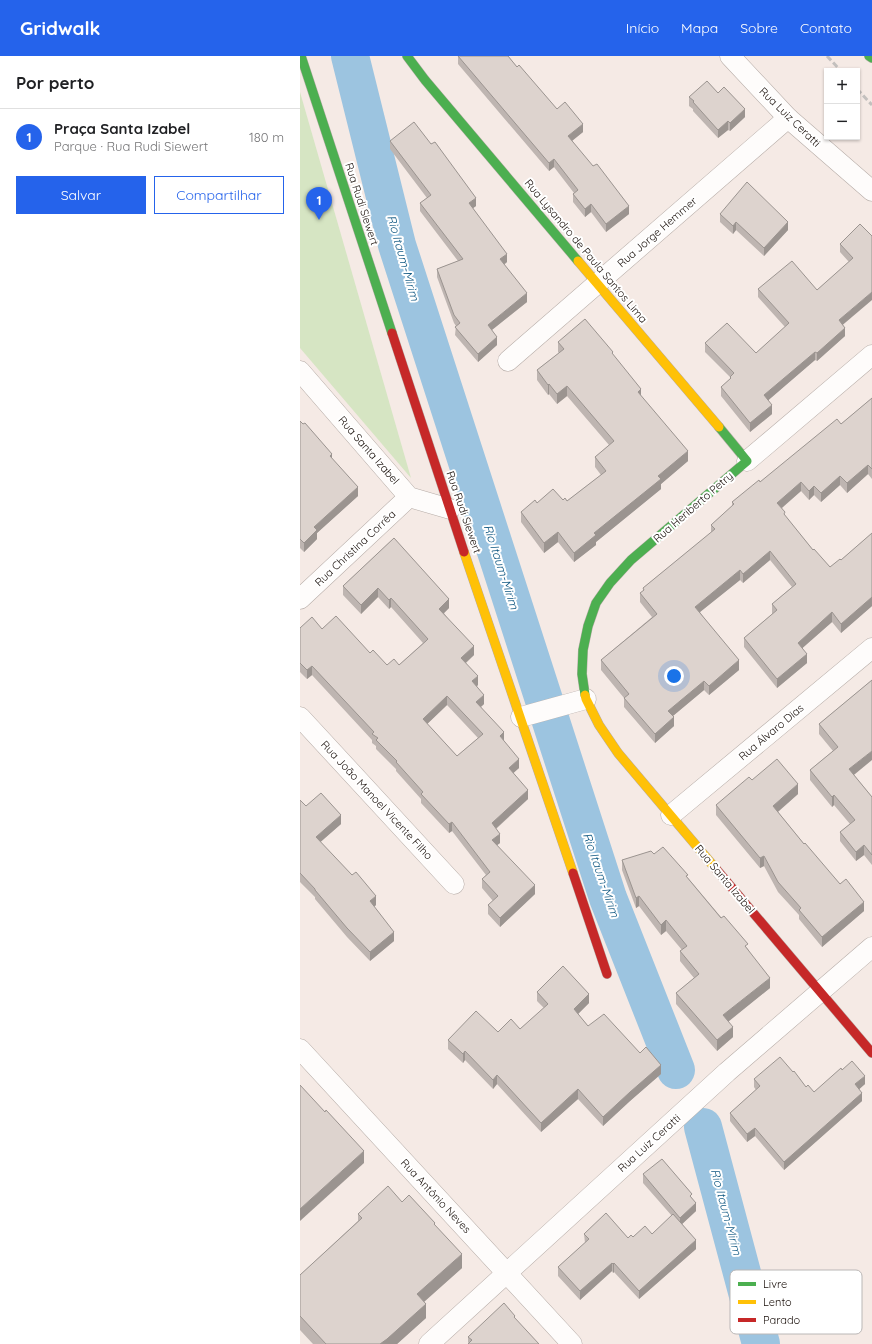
<!DOCTYPE html>
<html lang="pt">
<head>
<meta charset="utf-8">
<style>
	body { margin:0; font-family:Quicksand,sans-serif; background:#f6f6f6; color:#202124 }
	.controls { position:absolute; right:12px; top:12px; display:grid; overflow:hidden; border-radius:0px; box-shadow:0 1px 3px #0004 }
	.controls button { width:36px; height:36px; display:grid; place-items:center; padding:0; border:0; border-bottom:1px solid #e0e0e0; background:#fff; color:#202124; font:20px sans-serif }
	.you { position:absolute; left:374px; top:620px; width:14px; height:14px; margin:-10px; border:3px solid #fff; border-radius:50%; background:#1a73e8; box-shadow:0 0 0 6px #1a73e833 }
	.badge { display:grid; place-items:center; width:26px; height:26px; border-radius:50%; background:#2563eb; color:#fff; font-size:13px; font-weight:700 }
	.pin { position:absolute; translate:-50% -33px; filter:drop-shadow(0 1px 2px #0008) }
	.pin::after { content:''; position:absolute; top:21px; width:14px; height:12px; background:inherit; clip-path:polygon(0 0,100% 0,50% 100%) }
	.list { margin:0; padding:0; list-style:none }
	h2 { display:flex; justify-content:space-between; align-items:center; height:52px; margin:0; padding:0 16px; font-size:17px }
	h2 small { font-size:13px; font-weight:400; color:#757577 }
	.list li { display:grid; grid-template-columns:26px 1fr auto; gap:12px; align-items:center; box-sizing:border-box; height:56px; padding:0 16px; border-top:1px solid #e0e0e0 }
	.list b { display:block; font-size:15px; white-space:nowrap }
	.list p { margin:0; font-size:13px; white-space:nowrap; color:#757577 }
	.list em { font-size:13px; font-style:normal; color:#757577 }
	.actions { display:flex; gap:8px; padding:12px 16px }
	.actions a { flex:1; padding:9px 0; border:1px solid #2563eb; border-radius:0px; text-align:center; font-size:14px; color:#2563eb }
	.actions .main { background:#2563eb; color:#fff }
	.map { position:relative; flex:none; width:572px; height:1288px; overflow:hidden }
	header { display:flex; align-items:center; gap:24px; box-sizing:border-box; height:56px; padding:0 20px; background:#2563eb; color:#fff }
	header strong { font-size:19px }
	nav { display:flex; gap:22px; margin-inline-start:auto; font-size:14px }
	main { display:flex }
	aside { flex:1; background:#fff }
	.map>svg:first-child { display:block }
	.green { fill:#d6e5c3 }
	.lines { fill:none; stroke-linecap:round; stroke-linejoin:round }
	.river { stroke:#9cc4e0; stroke-width:38 }
	.street-casing { stroke:#b6aca7; stroke-width:21 }
	.fast-casing { stroke:#b6aca7; stroke-width:10 }
	.slow-casing { stroke:#b6aca7; stroke-width:10 }
	.jam-casing { stroke:#b6aca7; stroke-width:10 }
	.street { stroke:#fefcfb; stroke-width:20 }
	.fast { stroke:#4caf50; stroke-width:9 }
	.slow { stroke:#ffc107; stroke-width:9 }
	.jam { stroke:#c62828; stroke-width:9 }
	.rail { stroke:#c3c0be; stroke-width:3; stroke-dasharray:6 3; stroke-linecap:butt }
	.wall { fill:#beb5b1; fill-rule:evenodd }
	.shaded-wall { fill:#9b9490 }
	.building { fill:#ddd3ce; stroke:#9b9490; fill-rule:evenodd }
	.labels { text-anchor:middle; stroke-width:4; stroke-linejoin:round; paint-order:stroke }
	.street-label { font-size:11px; fill:#190f0a; stroke:#fff }
	.water-label { font-size:12px; font-style:italic; fill:#105882; stroke:#fff }
	.key { fill:#fff; stroke:#bab7b6; stroke-width:1 }
	.key-label { font-size:11px; fill:#190f0a }
</style>
</head>
<body>
<header>
<strong>Gridwalk</strong>
<nav><a>Início</a><a>Mapa</a><a>Sobre</a><a>Contato</a></nav>
</header>
<main>
<aside>
<h2>Por perto<small></small></h2>
<ul class="list">
<li><span class="badge">1</span><div><b>Praça Santa Izabel</b><p>Parque · Rua Rudi Siewert</p></div><em>180 m</em></li>
</ul>
<div class="actions"><a class="main">Salvar</a><a>Compartilhar</a></div>
</aside>
<div class="map">
<svg width="572" height="1288" viewBox="0 0 572 1288">
	<rect width="100%" height="100%" fill="#f5eae5"/>
	<path class="green" d="M0 36 111 422 0 292Z"/>
	<g class="lines">
		<g class="river">
			<path d="M50 0 97 189 308 842 376 1014"/>
			<path d="M403 1071 461 1288"/>
		</g>
		<defs>
			<g id="street">
				<path d="M430 0 488 62 572 135"/>
				<path d="M208 305 488 62"/>
				<path d="M0 315 109 441 150 453"/>
				<path d="M447 405 572 299"/>
				<path d="M0 543 109 441"/>
				<path d="M0 661 154 828"/>
				<path d="M221 661 286 643"/>
				<path d="M371 759 572 592"/>
				<path d="M0 993 272 1288"/>
				<path d="M129 1288 427 1016 572 891"/>
			</g>
			<g id="fast">
				<path d="M1 0 92 277"/>
				<path d="M107 0 125 24 278 205"/>
				<path d="M569 0 572 2"/>
				<path d="M285 639 282 618 283 594 288 570 296 547 310 527 331 504 447 405 419 371"/>
			</g>
			<g id="slow">
				<path d="M278 205 419 371"/>
				<path d="M164 496 273 817"/>
				<path d="M285 639 286 643 299 669 318 697 416 813"/>
			</g>
			<g id="jam">
				<path d="M92 277 164 496"/>
				<path d="M416 813 572 997"/>
				<path d="M273 817 307 918"/>
			</g>
		</defs>
		<use href="#street" class="street-casing"/>
		<use href="#fast" class="fast-casing"/>
		<use href="#slow" class="slow-casing"/>
		<use href="#jam" class="jam-casing"/>
		<use href="#street" class="street"/>
		<use href="#fast" class="fast"/>
		<use href="#slow" class="slow"/>
		<use href="#jam" class="jam"/>
		<g class="rail">
			<path d="M527 0 541 15"/>
			<path d="M557 33 572 49"/>
		</g>
	</g>
	<g class="wall">
		<path d="M158 0H208L217 11 257 53 283 76 272 85 329 158 306 176 291 156 285 161 273 146V138L274 137 254 111 249 115 158 8Z"/>
		<path d="M418 37 445 61 430 75 428 74 418 82 393 55V53L389 50V41Z"/>
		<path d="M90 85 176 150 173 152 207 206 204 209 227 246 192 274 197 289 178 306 155 279 156 270 154 267 137 221V213L158 205 120 155V147L127 142 90 93Z"/>
		<path d="M420 158 488 174 464 200 436 174 433 178 420 166Z"/>
		<path d="M560 168 543 269 545 280 517 305 515 304 468 344 472 358 450 376 421 340V331L430 323V321L405 296V287L456 297 485 271 458 241V233L517 234 549 206 540 196V188Z"/>
		<path d="M258 286 313 299 341 340 388 405 361 428V433L296 486V489L274 506 258 486 244 497 221 466V456L237 447 263 444 267 445 301 419 295 411V401L309 389 267 340 257 348 249 338 248 339 237 324V314L259 297 258 296Z"/>
		<path d="M572 342V423L568 418 547 437 540 429 521 446 514 439 509 444 501 435 482 452 485 460 513 494 530 511 541 504 572 477V550L541 577 532 566 502 592 507 607 477 632 444 591V582L472 558V548L492 531 470 504 443 527 440 524 400 556 439 614 409 639 404 634 373 660 374 670 355 687 324 651V642L301 614V604L352 561 340 546V537L343 535V532L411 477V469L432 450V446L541 368Z"/>
		<path d="M0 365 32 403 58 440 17 477V483L4 496 0 492Z"/>
		<path d="M94 482 149 552 144 557 174 599 166 607 178 629 177 630 184 648 181 651 204 685 219 712 213 717 228 743 196 773 200 787 197 789 235 838 200 871 188 858V849L193 845 182 832V823L186 819 152 775 149 777 121 747V743L96 715V713L76 693V690L72 687V684L12 619 7 623 0 616V572L22 573 70 597 87 609H99L123 587 91 551 89 553 78 541 61 558 43 539V530ZM147 649 178 682 157 700 127 668Z"/>
		<path d="M572 624 554 719 572 741V809L564 799 556 805 540 785V776L550 768 534 749 532 751 510 724V714L533 695 519 678V668Z"/>
		<path d="M452 724 498 738 478 756 504 788 564 855 522 891 499 863V859L478 836 464 810 460 812 416 759V749Z"/>
		<path d="M0 744 6 750 41 768 20 786 76 849 74 851 94 885 70 905 47 881 15 843V841L0 826Z"/>
		<path d="M354 798 388 822 448 893 470 932 428 965 433 981 417 995 376 948V937L394 922 380 905V895L382 894 366 875 361 879 339 850 336 852 322 814V804Z"/>
		<path d="M237 936 289 947 278 958 288 970 340 997 361 1018 330 1045 303 1070 278 1043 241 1076 197 1028 193 1033 165 1004 163 1007 148 993V984L220 973 244 952 237 945Z"/>
		<path d="M542 1014 565 1028 559 1033 562 1045 484 1114 455 1080 447 1086 430 1065V1057L456 1034 454 1031V1023L506 1031 514 1036Z"/>
		<path d="M343 1118 392 1142 396 1155 382 1168 396 1193 339 1243 314 1216 313 1217 312 1215 280 1244 258 1220V1211L285 1187 284 1178 328 1182 352 1178 372 1160 343 1127Z"/>
		<path d="M102 1146 135 1169 162 1212 124 1246 126 1262 97 1288H13L0 1274V1219L58 1165V1158Z"/>
		<path d="M215 1262 168 1287V1281Z"/>
	</g>
	<g class="shaded-wall">
		<path d="M445 53V61L430 75V67Z"/>
		<path d="M428 65V74L418 82V74Z"/>
		<path d="M283 68V76L268 88V80Z"/>
		<path d="M254 103V111L249 115V107Z"/>
		<path d="M176 142V150L169 155V147Z"/>
		<path d="M291 148V156L285 161V153Z"/>
		<path d="M329 150V158L306 176V168Z"/>
		<path d="M436 166V174L433 178V170Z"/>
		<path d="M488 166V174L464 200V192Z"/>
		<path d="M207 198V206L200 211V203Z"/>
		<path d="M572 236V244L539 272V264Z"/>
		<path d="M227 237V246L188 277V269Z"/>
		<path d="M545 272V280L517 305V297Z"/>
		<path d="M197 281V289L178 306V298Z"/>
		<path d="M515 296V304L464 348V339Z"/>
		<path d="M249 328V338L248 339V329Z"/>
		<path d="M267 330V340L257 348V338Z"/>
		<path d="M341 333V343L338 336Z"/>
		<path d="M472 349V358L450 376V367Z"/>
		<path d="M388 395V405L361 428V433L296 486V489L274 506V497L294 477 358 420Z"/>
		<path d="M32 398V407L30 400Z"/>
		<path d="M568 409V418L547 437V427Z"/>
		<path d="M540 420V429L521 446V437Z"/>
		<path d="M501 426V435L477 456V447Z"/>
		<path d="M514 430V439L509 444V435Z"/>
		<path d="M58 431V440L17 477V483L4 496V487L14 471Z"/>
		<path d="M258 476V486L244 497V487Z"/>
		<path d="M470 495V504L443 527V518Z"/>
		<path d="M440 514V524L395 560V551Z"/>
		<path d="M78 532V541L61 558V549Z"/>
		<path d="M572 541V550L541 577V568Z"/>
		<path d="M91 542V551L89 553V544Z"/>
		<path d="M149 543V552L139 562V553Z"/>
		<path d="M532 556V566L498 596V587Z"/>
		<path d="M174 590V599L161 611V602Z"/>
		<path d="M507 598V607L477 632V623Z"/>
		<path d="M439 604V614L409 639V630Z"/>
		<path d="M12 610V619L7 623V614Z"/>
		<path d="M178 620V629L172 634V625Z"/>
		<path d="M404 625V634L368 664V655Z"/>
		<path d="M184 639V648L176 655V646Z"/>
		<path d="M147 640V649L123 672V663Z"/>
		<path d="M374 661V670L355 687V678Z"/>
		<path d="M204 676V685L200 680Z"/>
		<path d="M572 695V704L549 723V713Z"/>
		<path d="M219 703V712L209 721V712Z"/>
		<path d="M498 728V738L473 760V750Z"/>
		<path d="M228 734V743L192 776V767Z"/>
		<path d="M534 739V749L532 751V741Z"/>
		<path d="M41 759V768L16 790V781Z"/>
		<path d="M152 766V775L149 777V768Z"/>
		<path d="M200 778V787L192 793V784Z"/>
		<path d="M564 789V799L556 805V796Z"/>
		<path d="M464 800V810L460 812V802Z"/>
		<path d="M235 829V838L200 871V862Z"/>
		<path d="M76 840V849L70 854V845Z"/>
		<path d="M339 840V850L336 852V842Z"/>
		<path d="M564 846V855L522 891V881Z"/>
		<path d="M366 864V875L361 879V869Z"/>
		<path d="M94 876V885L70 905V896Z"/>
		<path d="M470 922V932L423 970V959Z"/>
		<path d="M289 938V947L274 962V953Z"/>
		<path d="M433 971V981L417 995V984Z"/>
		<path d="M165 995V1004L163 1007V998Z"/>
		<path d="M361 1009V1018L330 1045 303 1070V1061L330 1036Z"/>
		<path d="M197 1019V1028L193 1033V1024Z"/>
		<path d="M565 1020V1028L555 1037V1028Z"/>
		<path d="M278 1033V1043L241 1076V1067Z"/>
		<path d="M562 1037V1045L484 1114V1106Z"/>
		<path d="M455 1072V1080L447 1086V1078Z"/>
		<path d="M64 1095V1107L0 1165V1153Z"/>
		<path d="M396 1147V1155L380 1170V1162Z"/>
		<path d="M396 1184V1193L339 1243V1235Z"/>
		<path d="M162 1198V1212L117 1252V1238Z"/>
		<path d="M312 1207V1215L280 1244V1235Z"/>
		<path d="M314 1207V1216L313 1217V1208Z"/>
		<path d="M126 1248V1262L97 1288H80Z"/>
	</g>
	<g class="building">
		<path d="M158 0H208L217 11 219 9 257 53 265 46 283 68 268 80 293 110 297 108 329 150 306 168 291 148 285 153 273 138 278 134 254 103 249 107Z"/>
		<path d="M407 25 418 37 424 31 445 53 430 67 428 65 418 74 393 46 394 45 389 41Z"/>
		<path d="M114 66 131 88 135 86 176 142 169 147 207 198 200 203 227 237 188 269 197 281 178 298 155 271 160 267 154 259 137 213 163 203 120 147 131 139 90 85Z"/>
		<path d="M447 126 488 166 464 192 436 166 433 170 420 158Z"/>
		<path d="M560 168 572 180V236L539 264 545 272 517 297 515 296 464 339 472 349 450 367 421 331 431 322 430 321 434 317 405 287 427 267 456 297 489 267 458 233 492 205 517 234 553 202 540 188Z"/>
		<path d="M285 263 313 296 312 297 341 333 338 336 388 395 358 420 361 423 294 477 296 479 274 497 258 476 244 487 221 456 235 444 237 447 253 433 263 444 265 442 267 445 306 415 295 401 314 385 267 330 257 338 249 328 248 329 237 314 264 293 258 286Z"/>
		<path d="M572 342V413L568 409 547 427 540 420 521 437 514 430 509 435 501 426 477 447 485 456 484 458 513 494 514 493 530 511 540 503 541 504 572 477V541L541 568 532 556 498 587 507 598 477 623 444 582 477 554 472 548 496 528 470 495 443 518 440 514 395 551 439 604 409 630 404 625 368 655 374 661 355 678 324 642 329 638 301 604 357 558 340 537 344 534 343 532 415 473 411 469 434 448 432 446 459 424 460 426 537 363 541 368Z"/>
		<path d="M0 365 3 368 5 367 32 398 30 400 58 431 14 471 17 474 4 487 0 483Z"/>
		<path d="M94 482 149 543 139 553 174 590 161 602 178 620 172 625 184 639 176 646 204 676 200 680 219 703 209 712 228 734 192 767 200 778 192 784 235 829 200 862 188 849 198 840 182 823 190 816 152 766 149 768 121 738 123 736 96 706 97 705 76 684 78 682 72 678 74 676 12 610 7 614 0 607V572L12 561 22 573 36 560 70 597 73 594 87 609 94 603 99 609 126 585 128 583 91 542 89 544 78 532 61 549 43 530ZM147 640 183 678 157 700 123 663Z"/>
		<path d="M572 624V695L549 713 572 741V799L564 789 556 796 540 776 555 764 534 739 532 741 510 714 538 691 519 668Z"/>
		<path d="M477 703 498 728 473 750 504 788 505 787 540 828 546 823 564 846 522 881 499 854 501 852 478 826 464 800 460 802 416 749 449 721 452 724Z"/>
		<path d="M21 737 41 759 16 781 52 819 56 816 76 840 70 845 94 876 70 896 47 872 15 834V833L0 817V744L6 750Z"/>
		<path d="M363 791 388 819 386 820 421 862 424 860 448 888 445 890 470 922 423 959 433 971 417 984 376 937 399 918 380 895 387 890 366 864 361 869 339 840 336 842 322 804 351 795 354 798Z"/>
		<path d="M263 910 289 938 274 953 288 970 304 958 340 997 346 991 361 1009 330 1036 303 1061 278 1033 241 1067 197 1019 193 1024 165 995 163 998 148 984 176 955 198 976 211 963 220 973 248 948 237 936Z"/>
		<path d="M480 1001 493 1016 494 1015 506 1031 508 1029 514 1036 541 1012 542 1014 552 1005 565 1020 555 1028 562 1037 484 1106 455 1072 447 1078 430 1057 460 1030 454 1023Z"/>
		<path d="M0 1029 25 1056 26 1054 64 1095 0 1153Z"/>
		<path d="M362 1103 392 1138 390 1140 396 1147 380 1162 343 1118Z"/>
		<path d="M88 1130 102 1146 109 1139 135 1167 134 1168 162 1198 117 1238 126 1248 87 1283 80 1288H26L0 1260V1219L62 1162 58 1158Z"/>
		<path d="M306 1157 328 1182 331 1179 333 1181 345 1170 352 1178 373 1158 396 1184 339 1235 314 1207 313 1208 312 1207 280 1235 258 1211 289 1183 284 1178Z"/>
		<path d="M204 1247 215 1260 214 1261 239 1288H168L172 1284 168 1281Z"/>
	</g>
	<g class="labels">
		<g class="street-label">
			<text transform="translate(490 61) rotate(44)" y="4">Rua Luiz Ceratti</text>
			<text transform="translate(62 148) rotate(72)" y="4">Rua Rudi Siewert</text>
			<text transform="translate(357 176) rotate(-41)" y="4">Rua Jorge Hemmer</text>
			<text transform="translate(286 195) rotate(50)" y="4">Rua Lysandro de Paula Santos Lima</text>
			<text transform="translate(69 394) rotate(49)" y="4">Rua Santa Izabel</text>
			<text transform="translate(393 451) rotate(-41)" y="4">Rua Heriberto Petry</text>
			<text transform="translate(164 456) rotate(71)" y="4">Rua Rudi Siewert</text>
			<text transform="translate(55 492) rotate(-43)" y="4">Rua Christina Corrêa</text>
			<text transform="translate(471 676) rotate(-40)" y="4">Rua Álvaro Dias</text>
			<text transform="translate(77 744) rotate(47)" y="4">Rua João Manoel Vicente Filho</text>
			<text transform="translate(425 823) rotate(50)" y="4">Rua Santa Izabel</text>
			<text transform="translate(349 1087) rotate(-42)" y="4">Rua Luiz Ceratti</text>
			<text transform="translate(136 1140) rotate(47)" y="4">Rua Antônio Neves</text>
		</g>
		<g class="water-label">
			<text transform="translate(103 202) rotate(74)" y="4">Rio Itaum-Mirim</text>
			<text transform="translate(201 511) rotate(72)" y="4">Rio Itaum-Mirim</text>
			<text transform="translate(301 819) rotate(71)" y="4">Rio Itaum-Mirim</text>
			<text transform="translate(426 1156) rotate(75)" y="4">Rio Itaum-Mirim</text>
		</g>
	</g>
	<rect x="430" y="1214" width="132" height="64" rx="6" class="key"/>
	<rect x="438" y="1226" width="18" height="4" fill="#4caf50"/>
	<rect x="438" y="1244" width="18" height="4" fill="#ffc107"/>
	<rect x="438" y="1262" width="18" height="4" fill="#c62828"/>
	<g class="key-label">
		<text x="463" y="1232">Livre</text>
		<text x="463" y="1250">Lento</text>
		<text x="463" y="1268">Parado</text>
	</g>
</svg>
<div class="controls">
<button>+</button>
<button>−</button>
</div>
<div class="you"></div>
<div class="pin badge" style="left:19px;top:164px">1</div>
</div>
</main>
</body>
</html>
